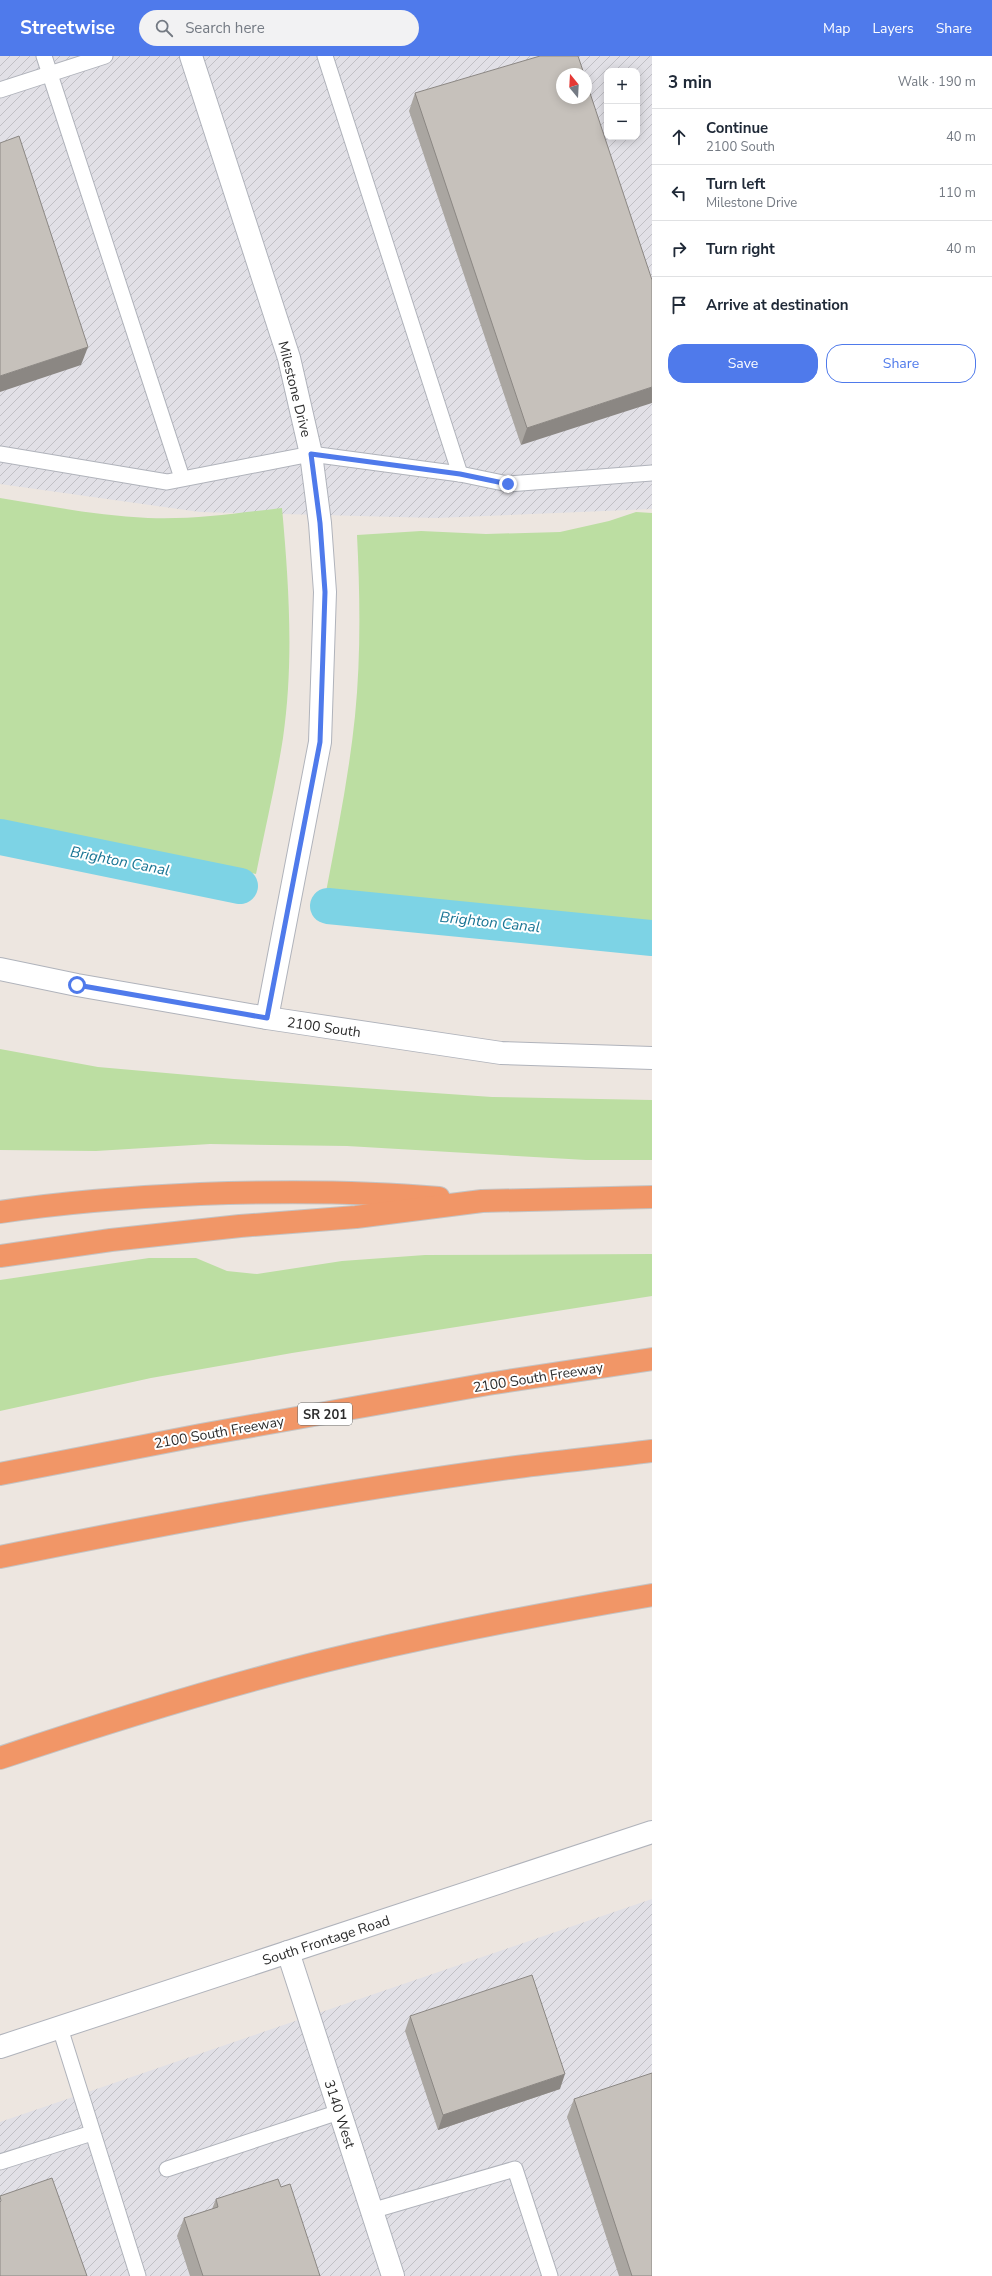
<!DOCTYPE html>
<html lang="en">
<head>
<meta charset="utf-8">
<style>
	body { margin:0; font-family:"Nunito Sans",sans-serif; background:#f2f2f3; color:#1f2937 }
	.controls { position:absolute; right:12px; top:12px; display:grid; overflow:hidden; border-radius:8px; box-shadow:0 2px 10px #0003 }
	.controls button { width:36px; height:36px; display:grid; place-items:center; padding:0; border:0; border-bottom:1px solid #e0e1e3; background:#fff; color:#1f2937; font:20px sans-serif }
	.compass { position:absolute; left:556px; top:12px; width:36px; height:36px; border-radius:50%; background:#fff; box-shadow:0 2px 10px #0003; rotate:342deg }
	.stop { position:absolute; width:12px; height:12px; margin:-9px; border:3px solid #4f7aeb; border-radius:50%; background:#fff }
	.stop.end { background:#4f7aeb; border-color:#fff; box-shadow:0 1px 4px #0008 }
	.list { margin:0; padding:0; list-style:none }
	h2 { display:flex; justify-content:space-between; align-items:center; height:52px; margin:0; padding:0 16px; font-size:17px }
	h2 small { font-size:13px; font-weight:400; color:#747a83 }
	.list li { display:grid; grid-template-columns:26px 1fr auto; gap:12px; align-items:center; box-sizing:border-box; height:56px; padding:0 16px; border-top:1px solid #e0e1e3 }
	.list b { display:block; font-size:15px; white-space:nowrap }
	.list p { margin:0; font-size:13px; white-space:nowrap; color:#747a83 }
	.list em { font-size:13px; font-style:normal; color:#747a83 }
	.actions { display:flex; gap:8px; padding:12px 16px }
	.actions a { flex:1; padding:9px 0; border:1px solid #4f7aeb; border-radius:16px; text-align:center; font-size:14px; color:#4f7aeb }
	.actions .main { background:#4f7aeb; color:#fff }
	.icon { flex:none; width:22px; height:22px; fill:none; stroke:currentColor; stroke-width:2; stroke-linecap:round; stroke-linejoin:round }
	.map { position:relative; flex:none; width:652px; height:2220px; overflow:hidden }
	header { display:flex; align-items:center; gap:24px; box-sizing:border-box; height:56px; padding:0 20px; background:#4f7aeb; color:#fff }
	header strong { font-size:19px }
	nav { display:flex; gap:22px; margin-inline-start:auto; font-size:14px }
	.search { width:280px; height:36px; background:#f2f2f3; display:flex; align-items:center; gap:10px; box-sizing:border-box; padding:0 14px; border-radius:22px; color:#747a83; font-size:15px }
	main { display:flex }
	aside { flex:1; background:#fff }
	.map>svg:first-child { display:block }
	.industrial { fill:url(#industrial-furrows); fill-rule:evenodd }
	.green { fill:#bcdea2 }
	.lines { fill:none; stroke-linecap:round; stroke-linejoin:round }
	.canal { stroke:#7dd3e5; stroke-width:36 }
	.service-casing { stroke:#b0b3bb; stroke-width:17 }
	.minor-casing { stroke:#b0b3bb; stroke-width:24 }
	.tertiary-casing { stroke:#b0b3bb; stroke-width:24 }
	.secondary-casing { stroke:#b0b3bb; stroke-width:24 }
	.motorway-casing { stroke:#c4c4c4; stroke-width:24 }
	.service { stroke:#fff; stroke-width:15 }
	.minor { stroke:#fff; stroke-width:22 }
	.tertiary { stroke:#fff; stroke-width:22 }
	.secondary { stroke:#fff; stroke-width:22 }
	.motorway { stroke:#f19667; stroke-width:22 }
	.wall { fill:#aaa6a1 }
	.shaded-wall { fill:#8b8783 }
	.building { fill:#c6c1bb; stroke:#8b8783 }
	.route { stroke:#4f7aeb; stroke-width:5 }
	.labels { text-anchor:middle; stroke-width:4; stroke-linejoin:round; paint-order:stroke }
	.shield { fill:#fff; stroke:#6b6b6b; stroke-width:1 }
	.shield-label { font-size:13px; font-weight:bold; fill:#2c2c2c }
	.street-label { font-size:14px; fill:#2c2c2c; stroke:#fff }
	.water-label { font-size:15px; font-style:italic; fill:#197594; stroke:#fff }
</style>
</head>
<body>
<header>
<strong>Streetwise</strong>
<div class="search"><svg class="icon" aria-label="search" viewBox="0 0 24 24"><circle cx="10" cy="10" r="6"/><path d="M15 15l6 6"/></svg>Search here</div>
<nav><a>Map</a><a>Layers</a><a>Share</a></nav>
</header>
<main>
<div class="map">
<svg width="652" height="2220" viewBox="0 0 652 2220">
	<defs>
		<pattern id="industrial-furrows" width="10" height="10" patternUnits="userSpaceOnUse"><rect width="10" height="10" fill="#e1e0e6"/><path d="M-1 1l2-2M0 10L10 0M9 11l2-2" fill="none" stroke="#c1c0c5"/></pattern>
	</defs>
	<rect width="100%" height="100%" fill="#ede6e0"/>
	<g class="industrial">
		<path d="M0 0H652V453L436 462 200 456 0 428ZM607 15H637V81H607ZM562 18H586V42H562Z"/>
		<path d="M652 1843V2220H0V2066Z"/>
	</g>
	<g class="green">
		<path d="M0 442C49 450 99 460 148 462 193 464 238 457 282 452 289 529 294 606 283 682 276 727 265 773 256 818L0 767Z"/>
		<path d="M636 456 652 457V865L360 843 326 836C337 778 349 719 355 660 361 600 360 539 357 479L421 475 486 478 560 476 609 465Z"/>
		<path d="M0 993 98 1011 234 1023 492 1041 652 1044V1104H586L347 1090 210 1088 96 1095 0 1094Z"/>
		<path d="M652 1198V1240L292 1297 151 1322 0 1355V1224L149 1202H196L227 1215 257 1218 342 1205 425 1199Z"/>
	</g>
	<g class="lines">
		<g class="canal">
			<path d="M0 781 240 830"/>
			<path d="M328 850 652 882"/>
		</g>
		<defs>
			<g id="service">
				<path d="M44 0 182 422"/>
				<path d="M325 0 460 418"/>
				<path d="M0 34 105 0"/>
				<path d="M0 398 167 426 311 398 460 418 508 428 652 417"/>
				<path d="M60 1972 138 2220"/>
				<path d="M0 2106 92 2077"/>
				<path d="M167 2113 339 2056"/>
				<path d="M371 2155 515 2113 550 2220"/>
			</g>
			<g id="minor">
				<path d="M191 0 289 302 311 398 320 467 325 536 320 686 267 962"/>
				<path d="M288 1896 393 2220"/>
			</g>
			<path id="tertiary" d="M0 1991 652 1776"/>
			<path id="secondary" d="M0 913 77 929 267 962 501 997 652 1002"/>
			<g id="motorway">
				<path d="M0 1156C66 1146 133 1141 200 1138 280 1135 359 1135 439 1142"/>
				<path d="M0 1200 111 1184 240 1170 356 1161 482 1145 652 1141"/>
				<path d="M0 1418 201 1379 488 1328 652 1303"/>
				<path d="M0 1501C171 1466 344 1434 517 1411 562 1405 607 1401 652 1395"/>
				<path d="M0 1702C116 1663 234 1626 354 1598 452 1575 552 1556 652 1539"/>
			</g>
		</defs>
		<use href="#service" class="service-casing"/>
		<use href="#minor" class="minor-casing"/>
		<use href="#tertiary" class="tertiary-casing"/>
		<use href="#secondary" class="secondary-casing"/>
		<use href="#motorway" class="motorway-casing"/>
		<use href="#service" class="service"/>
		<use href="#minor" class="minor"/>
		<use href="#tertiary" class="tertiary"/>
		<use href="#secondary" class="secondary"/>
		<use href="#motorway" class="motorway"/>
	</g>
	<g class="wall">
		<path d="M415 37 652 224 521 389 409 55Z"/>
		<path d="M410 1960 560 2033 438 2074 405 1975Z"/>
		<path d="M574 2043 652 2220H619L567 2061Z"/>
		<path d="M281 2131 320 2220H190L177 2180 184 2162 212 2153 216 2143Z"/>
	</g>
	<g class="shaded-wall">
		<path d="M88 291 81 309 0 336V320Z"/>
		<path d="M652 331V347L521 389 527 372Z"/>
		<path d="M565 2018 560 2033 438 2074 443 2059Z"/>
	</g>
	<g class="building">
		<path d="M540 0H578L584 18H562V42H586V25L652 224V331L527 372 415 37Z"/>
		<path d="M19 80 88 291 0 320V87Z"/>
		<path d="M532 1919 565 2018 443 2059 410 1960Z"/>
		<path d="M652 2017V2220H632L574 2043Z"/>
		<path d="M52 2122 87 2220H0V2146L1 2145 0 2140Z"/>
		<path d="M278 2123 281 2131 290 2128 320 2220H203L184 2162 218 2151 216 2143Z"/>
	</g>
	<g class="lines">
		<path class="route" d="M77 929 267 962 320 686 325 536 320 467 311 398 460 418 508 428"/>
	</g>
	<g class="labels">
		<rect class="shield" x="298" y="1347" width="54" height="22" rx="3"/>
		<g class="shield-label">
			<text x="325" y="1363">SR 201</text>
		</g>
		<g class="street-label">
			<text transform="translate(295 333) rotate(76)" y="5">Milestone Drive</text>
			<text transform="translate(324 971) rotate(8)" y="5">2100 South</text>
			<text transform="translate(538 1321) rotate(-9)" y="5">2100 South Freeway</text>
			<text transform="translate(219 1376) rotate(-10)" y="5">2100 South Freeway</text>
			<text transform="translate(326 1884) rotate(-18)" y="5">South Frontage Road</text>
			<text transform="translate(340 2058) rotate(72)" y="5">3140 West</text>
		</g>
		<g class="water-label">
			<text transform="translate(120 805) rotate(11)" y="5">Brighton Canal</text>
			<text transform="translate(490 866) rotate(6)" y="5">Brighton Canal</text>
		</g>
	</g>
</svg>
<div class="controls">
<button>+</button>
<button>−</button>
</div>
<svg class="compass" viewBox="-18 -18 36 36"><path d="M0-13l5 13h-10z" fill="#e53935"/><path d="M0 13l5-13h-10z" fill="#747a83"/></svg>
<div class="stop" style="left:77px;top:929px"></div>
<div class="stop end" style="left:508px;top:428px"></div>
</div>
<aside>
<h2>3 min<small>Walk · 190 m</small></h2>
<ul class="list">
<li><svg class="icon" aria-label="ahead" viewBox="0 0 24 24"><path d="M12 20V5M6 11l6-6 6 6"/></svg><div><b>Continue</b><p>2100 South</p></div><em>40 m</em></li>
<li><svg class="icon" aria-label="left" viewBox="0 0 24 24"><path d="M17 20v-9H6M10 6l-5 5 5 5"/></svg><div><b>Turn left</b><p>Milestone Drive</p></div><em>110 m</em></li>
<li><svg class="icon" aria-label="right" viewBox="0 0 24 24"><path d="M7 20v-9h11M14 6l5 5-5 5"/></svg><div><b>Turn right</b></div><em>40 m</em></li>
<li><svg class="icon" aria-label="arrive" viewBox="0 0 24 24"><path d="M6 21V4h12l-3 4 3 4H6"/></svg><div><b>Arrive at destination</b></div></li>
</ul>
<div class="actions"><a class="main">Save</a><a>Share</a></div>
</aside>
</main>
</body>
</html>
